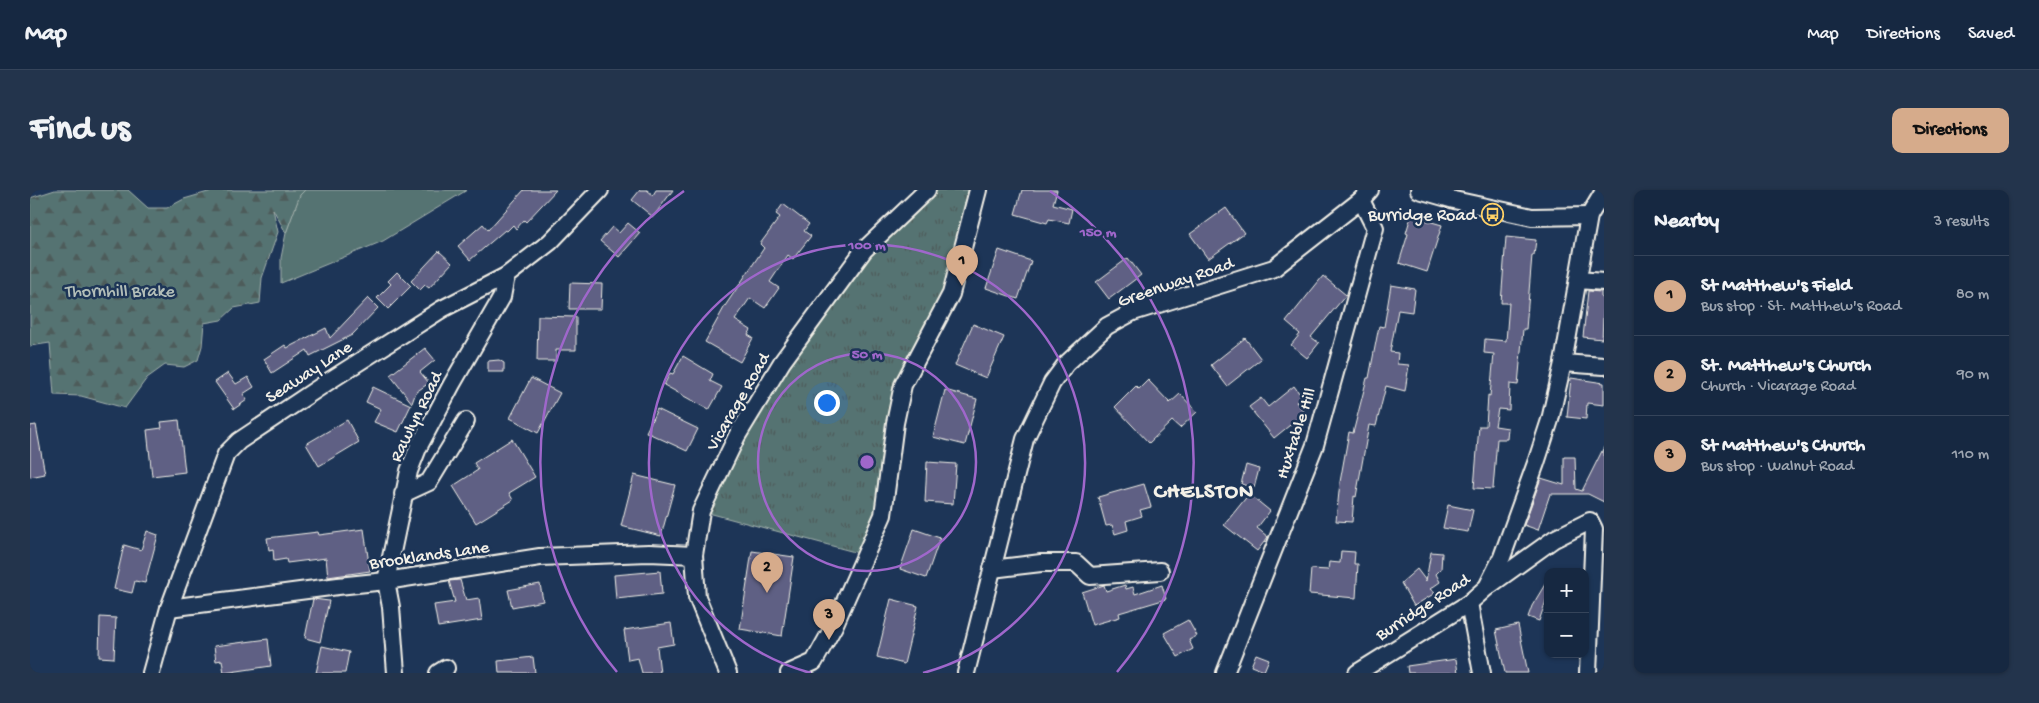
<!DOCTYPE html>
<html lang="en">
<head>
<meta charset="utf-8">
<style>
	body { margin:0; font-family:"Gochi Hand",sans-serif; background:#23344c; color:#f1f3f6 }
	.controls { position:absolute; right:15px; bottom:15px; display:grid; overflow:hidden; border-radius:10px; box-shadow:0 1px 4px #0004 }
	.controls button { width:45px; height:45px; display:grid; place-items:center; padding:0; border:0; border-bottom:1px solid #35445a; background:#162841; color:#f1f3f6; font:25px sans-serif }
	.you { position:absolute; left:796px; top:212px; width:18px; height:18px; margin:-12px; border:4px solid #fff; border-radius:50%; background:#1a73e8; box-shadow:0 0 0 8px #1a73e833 }
	.badge { display:grid; place-items:center; width:32px; height:32px; border-radius:50%; background:#d6ab8b; color:#111; font-size:16px; font-weight:700 }
	.pin { position:absolute; translate:-50% -41px; filter:drop-shadow(0 1px 2px #0008) }
	.pin::after { content:''; position:absolute; top:26px; width:18px; height:15px; background:inherit; clip-path:polygon(0 0,100% 0,50% 100%) }
	.list { margin:0; padding:0; list-style:none }
	h2 { display:flex; justify-content:space-between; align-items:center; height:65px; margin:0; padding:0 20px; font-size:21px }
	h2 small { font-size:16px; font-weight:400; color:#9ea6b1 }
	.list li { display:grid; grid-template-columns:32px 1fr auto; gap:15px; align-items:center; box-sizing:border-box; height:80px; padding:0 20px; border-top:1px solid #35445a }
	.list b { display:block; font-size:19px; white-space:nowrap }
	.list p { margin:0; font-size:16px; white-space:nowrap; color:#9ea6b1 }
	.list em { font-size:16px; font-style:normal; color:#9ea6b1 }
	.map { position:relative; flex:none; width:1574px; height:483px; overflow:hidden; border-radius:10px }
	header { display:flex; align-items:center; gap:30px; box-sizing:border-box; height:70px; padding:0 25px; background:#162841; border-bottom:1px solid #35445a }
	header strong { font-size:24px }
	nav { display:flex; gap:28px; margin-inline-start:auto; font-size:18px }
	.intro { display:flex; align-items:center; justify-content:space-between; box-sizing:border-box; height:120px; padding:0 30px }
	h1 { margin:0; font-size:35px }
	.button { padding:12px 22px; border-radius:10px; background:#d6ab8b; color:#111; font-size:18px; font-weight:700 }
	main { display:flex; gap:30px; padding:0 30px }
	aside { flex:1; background:#162841; border-radius:10px; box-shadow:0 1px 4px #0004 }
	.map>svg:first-child { display:block }
	.grass { fill:#557372; stroke:#a4b2ad }
	.forest { fill:url(#forest-firs); stroke:#a4b2ad }
	.park { fill:url(#park-tufts); stroke:#a4b2ad }
	.building { fill:#5f6084; stroke:#f4f1e8 }
	.lines { fill:none; stroke-linecap:round; stroke-linejoin:round }
	.minor-casing { stroke:#f4f1e8; stroke-width:20 }
	.minor { stroke:#1d3557; stroke-width:16 }
	.ring { fill:none; stroke:#9f67cb; stroke-width:2.5 }
	.labels { text-anchor:middle; stroke-width:5; stroke-linejoin:round; paint-order:stroke }
	.poi-label { font-size:18px; fill:#f4f1e8; stroke:#1d3557; text-anchor:end }
	.street-label { font-size:18px; fill:#f4f1e8; stroke:#1d3557 }
	.park-label { font-size:18px; fill:#b4bfb9; stroke:#1d3557 }
	.district-label { font-size:22px; font-weight:bold; letter-spacing:1px; fill:#f4f1e8; stroke:#1d3557 }
	.centre { fill:#9f67cb; stroke:#1d3557; stroke-width:2.5 }
	.ring-label { font-size:15px; text-anchor:middle; font-weight:bold; fill:#9f67cb; stroke:#1d3557; stroke-width:5; stroke-linejoin:round; paint-order:stroke }
</style>
</head>
<body>
<header>
<strong>Map</strong>
<nav><a>Map</a><a>Directions</a><a>Saved</a></nav>
</header>
<div class="intro"><h1>Find us</h1><a class="button">Directions</a></div>
<main>
<div class="map">
<svg width="1574" height="483" viewBox="0 0 1574 483">
	<defs>
		<pattern id="forest-firs" width="22" height="20" patternUnits="userSpaceOnUse" patternTransform="scale(1.25)"><rect width="22" height="20" fill="#557372"/><path d="M5 1l3.5 6h-7zM16 11l3.5 6h-7z" fill="#4e5b5a"/></pattern>
		<pattern id="park-tufts" width="24" height="20" patternUnits="userSpaceOnUse" patternTransform="scale(1.25)"><rect width="24" height="20" fill="#557372"/><path d="M3 7l-1-3M5 7V3M7 7l1-3M15 17l-1-3M17 17v-4M19 17l1-3" fill="none" stroke="#4e5b5a"/></pattern>
	</defs>
	<rect width="100%" height="100%" fill="#1d3557"/>
	<filter id="ink" filterUnits="userSpaceOnUse"><feTurbulence type="fractalNoise" baseFrequency=".02" numOctaves="2"/><feDisplacementMap in="SourceGraphic" scale="10" xChannelSelector="R" yChannelSelector="G"/><feConvolveMatrix kernelMatrix="1 2 1 2 8 2 1 2 1" color-interpolation-filters="sRGB"/></filter>
	<g filter="url(#ink)">
		<path class="grass" d="M275 0H437L353 51 251 93V68L256 43 270 4Z"/>
		<path class="forest" d="M25 0H98L118 18H137L154 9 185 0H275L270 5 256 43 243 19 248 42 232 88 230 113 204 118 191 130 174 133 172 156 168 170 154 177 135 175 117 188 95 218 51 206 24 205 20 153 0 156V8Z"/>
		<path class="park" d="M897 0H948L921 104 873 195 836 365 671 321 798 111Z"/>
		<g class="building">
			<path d="M494 0H526L496 32 494 30 486 39 483 35 477 41 475 40 440 70 428 56 453 34 458 40Z"/>
			<path d="M610 0H617L623 5 626 0H643L623 27 602 10Z"/>
			<path d="M992 0H1027L1023 14 1042 19 1039 33 1019 29 1017 33 985 24Z"/>
			<path d="M753 14 779 34 774 41 781 46 763 69 758 65 740 92 749 98 735 118 720 108 705 130 721 140 718 145 723 148 710 172 675 152 695 116 734 58 730 54 750 27 746 24Z"/>
			<path d="M1196 18 1214 43 1178 69 1160 44Z"/>
			<path d="M1381 26 1412 35 1397 82 1369 73 1378 44 1376 43Z"/>
			<path d="M598 33 610 43 589 67 570 51 582 37 589 43Z"/>
			<path d="M1476 47 1506 50 1504 65H1502L1496 139H1493L1488 195 1480 194 1479 220 1468 219 1465 236 1478 238 1477 249H1467L1463 299 1444 298 1449 236H1456L1458 205 1460 206 1464 164 1454 163 1455 149 1476 151 1479 113H1471Z"/>
			<path d="M969 60 1001 71 988 109 956 98Z"/>
			<path d="M409 61 422 73 399 98 395 95 390 100 381 91Z"/>
			<path d="M1098 68 1111 85 1079 109 1066 92Z"/>
			<path d="M367 82 381 96 358 119 347 108 361 94 358 91Z"/>
			<path d="M1293 86 1316 105 1281 147 1289 153 1277 168 1261 155 1270 144 1256 132Z"/>
			<path d="M540 93 572 94 571 119H539Z"/>
			<path d="M1361 95 1385 99 1382 122 1368 120 1360 162 1368 163 1367 174 1379 175 1375 201 1356 196 1346 236 1339 235 1326 307 1324 306 1322 332 1306 331 1310 292 1319 242 1323 243 1337 188H1339L1349 136 1354 137Z"/>
			<path d="M1558 101 1571 102V108H1574L1572 149 1553 147Z"/>
			<path d="M338 108 348 118 322 145 280 166 277 160 242 183 234 169 255 155 257 158 296 138 300 148Z"/>
			<path d="M508 126 546 127V160H526V171H507Z"/>
			<path d="M943 134 974 147 956 188 925 175Z"/>
			<path d="M1215 148 1231 169 1197 196 1181 175Z"/>
			<path d="M395 158 405 170 390 182 399 193 386 202 382 213 360 185Z"/>
			<path d="M653 166 683 184 680 191 692 197 679 220 634 195 640 183 643 184Z"/>
			<path d="M469 170 474 173V182H458V171Z"/>
			<path d="M198 183 206 194 218 187 224 197 213 204 217 210 204 219 185 192Z"/>
			<path d="M501 188 530 203 508 243 480 228Z"/>
			<path d="M1541 188 1574 193V215L1557 213 1556 229 1537 227Z"/>
			<path d="M1118 190 1140 213 1150 204 1167 222 1150 238 1142 231 1119 253 1085 217 1106 196 1109 199Z"/>
			<path d="M1264 196 1272 207 1266 212 1275 223 1244 248 1219 217 1231 208 1238 217Z"/>
			<path d="M343 197 381 215 368 242 344 232 351 219 336 212Z"/>
			<path d="M915 200 947 209 935 255 903 247Z"/>
			<path d="M627 219 668 239 657 261 616 242Z"/>
			<path d="M149 230 155 282 122 286 117 240 132 238 131 232Z"/>
			<path d="M317 230 329 252 289 276 276 254Z"/>
			<path d="M6 235 15 284 0 287V236Z"/>
			<path d="M482 249 505 287 479 303 483 310 446 333 423 296 448 280 444 273Z"/>
			<path d="M1574 257V312L1558 304H1520L1508 340 1494 335 1511 288 1534 295V267H1545L1546 299 1552 301Z"/>
			<path d="M897 272 926 274 923 314 895 312Z"/>
			<path d="M1216 275 1229 279 1224 298 1211 294Z"/>
			<path d="M604 285 645 295 631 346 591 336Z"/>
			<path d="M1114 294 1121 317 1110 320 1112 326 1096 331 1098 340 1085 344 1082 335 1076 336 1068 307Z"/>
			<path d="M1219 304 1240 321 1227 338 1238 347 1227 361 1194 335Z"/>
			<path d="M1418 315 1443 320 1438 342 1413 338Z"/>
			<path d="M334 339 340 381 298 387 296 368 257 373 256 369 244 371 243 359 239 360 237 348 288 342 289 345Z"/>
			<path d="M884 339 910 348 896 388 870 379Z"/>
			<path d="M117 341 128 345 115 393 105 391 102 403 84 399 94 355 111 360Z"/>
			<path d="M722 361 764 367 752 446 710 439Z"/>
			<path d="M1311 361 1325 362 1324 374H1328L1326 408 1279 404 1281 379 1298 380 1299 372 1310 373Z"/>
			<path d="M1401 362 1412 363 1411 379 1406 384 1410 392 1400 399 1405 403 1384 416 1371 393 1387 379 1396 391Z"/>
			<path d="M630 381 632 404 586 409 584 385Z"/>
			<path d="M430 390 436 410 449 408 452 430 408 437 404 415 425 412 419 391Z"/>
			<path d="M1517 391 1518 405 1509 431 1498 427 1502 416Z"/>
			<path d="M510 394 513 411 482 417 478 400Z"/>
			<path d="M1074 395 1076 401 1095 395 1096 399 1103 397 1105 404 1132 395 1136 409 1089 423 1090 427 1062 435 1052 402Z"/>
			<path d="M283 409 299 411 290 452 275 448Z"/>
			<path d="M861 409 888 416 874 474 847 467Z"/>
			<path d="M70 427 86 428 84 468 69 467Z"/>
			<path d="M1158 430 1167 446 1159 450 1163 459 1148 467 1134 443Z"/>
			<path d="M641 433 644 454 627 457 630 483H612L608 468 598 470 594 440Z"/>
			<path d="M1488 435 1498 483H1475L1466 440Z"/>
			<path d="M238 449 241 476 194 483 192 470 186 471 184 456Z"/>
			<path d="M292 456 319 462 315 483H286Z"/>
			<path d="M1226 464 1239 469 1234 481 1221 476Z"/>
			<path d="M503 467 505 483H469L468 471Z"/>
			<path d="M1426 469 1428 483H1378L1377 476Z"/>
		</g>
		<g class="lines">
			<defs>
				<g id="minor">
					<path d="M1389 0 1424 10 1502 27 1559 26"/>
					<path d="M1548 90 1574 92"/>
					<path d="M1533 173 1574 176"/>
					<path d="M373 304 399 292 436 231"/>
					<path d="M962 379 1011 373H1046L1060 386 1130 381"/>
					<path d="M1460 395 1524 349 1560 331 1564 339 1558 483"/>
					<path d="M1439 413 1452 483"/>
					<path d="M139 418 308 396 356 391 510 367 619 363 664 365"/>
					<path d="M121 483 139 418 196 264 209 251 299 191 412 119 476 86 520 52 570 0"/>
					<path d="M366 483 361 417 356 391 379 281 388 258 422 194 472 107 476 86"/>
					<path d="M408 483 416 478"/>
					<path d="M698 483 667 407 664 365 671 321 707 246 752 172 834 60 897 0"/>
					<path d="M759 483 784 472 804 436 853 325 865 233 873 195 921 104 948 0"/>
					<path d="M936 483 995 249 1022 193 1036 174 1077 136 1103 122 1244 78 1331 10 1340 0"/>
					<path d="M1195 483 1285 255 1345 38 1331 10"/>
					<path d="M1327 483 1439 413 1457 397 1472 367 1506 273 1520 230 1533 173 1559 26 1574 1"/>
				</g>
			</defs>
			<use href="#minor" class="minor-casing"/>
			<use href="#minor" class="minor"/>
		</g>
	</g>
	<g class="ring">
		<circle cx="837" cy="272" r="109"/>
		<path d="M781 483A218 218 0 1 1 893 483"/>
		<path d="M587 482A327 327 0 0 1 654 1M1020 1A327 327 0 0 1 1087 482"/>
	</g>
	<defs>
		<symbol id="bus-ring" viewBox="-11 -11 22 22"><circle r="9.5" fill="#1d3557" stroke="#ffd166" stroke-width="1.5"/><path d="M-5-6H5V4H4V6H2V4H-2V6H-4V4H-5ZM-3.5-4V0h7V-4ZM-3.5 1.2v1.5H-2V1.2ZM2 1.2v1.5H3.5V1.2Z" fill="#ffd166"/></symbol>
	</defs>
	<g fill-rule="evenodd">
		<use href="#bus-ring" x="1450" y="12" width="25" height="25"/>
	</g>
	<g class="labels">
		<g class="poi-label">
			<text x="1446" y="30">Burridge Road</text>
		</g>
		<g class="street-label">
			<text transform="translate(1145 91) rotate(-19)" y="6">Greenway Road</text>
			<text transform="translate(278 181) rotate(-33)" y="6">Seaway Lane</text>
			<text transform="translate(707 211) rotate(-60)" y="6">Vicarage Road</text>
			<text transform="translate(385 226) rotate(-64)" y="6">Rawlyn Road</text>
			<text transform="translate(1265 243) rotate(-72)" y="6">Huxtable Hill</text>
			<text transform="translate(399 364) rotate(-8)" y="6">Brooklands Lane</text>
			<text transform="translate(1392 416) rotate(-33)" y="6">Burridge Road</text>
		</g>
		<g class="park-label">
			<text x="90" y="106">Thornhill Brake</text>
		</g>
		<g class="district-label">
			<text x="1174" y="307">CHELSTON</text>
		</g>
	</g>
	<circle cx="837" cy="272" r="8" class="centre"/>
	<g class="ring-label">
		<text x="1068" y="46">150 m</text>
		<text x="837" y="59">100 m</text>
		<text x="837" y="168">50 m</text>
	</g>
</svg>
<div class="controls">
<button>+</button>
<button>−</button>
</div>
<div class="you"></div>
<div class="pin badge" style="left:932px;top:96px">1</div>
<div class="pin badge" style="left:737px;top:403px">2</div>
<div class="pin badge" style="left:799px;top:450px">3</div>
</div>
<aside>
<h2>Nearby<small>3 results</small></h2>
<ul class="list">
<li><span class="badge">1</span><div><b>St Matthew's Field</b><p>Bus stop · St. Matthew's Road</p></div><em>80 m</em></li>
<li><span class="badge">2</span><div><b>St. Matthew's Church</b><p>Church · Vicarage Road</p></div><em>90 m</em></li>
<li><span class="badge">3</span><div><b>St Matthew's Church</b><p>Bus stop · Walnut Road</p></div><em>110 m</em></li>
</ul>
</aside>
</main>
</body>
</html>
